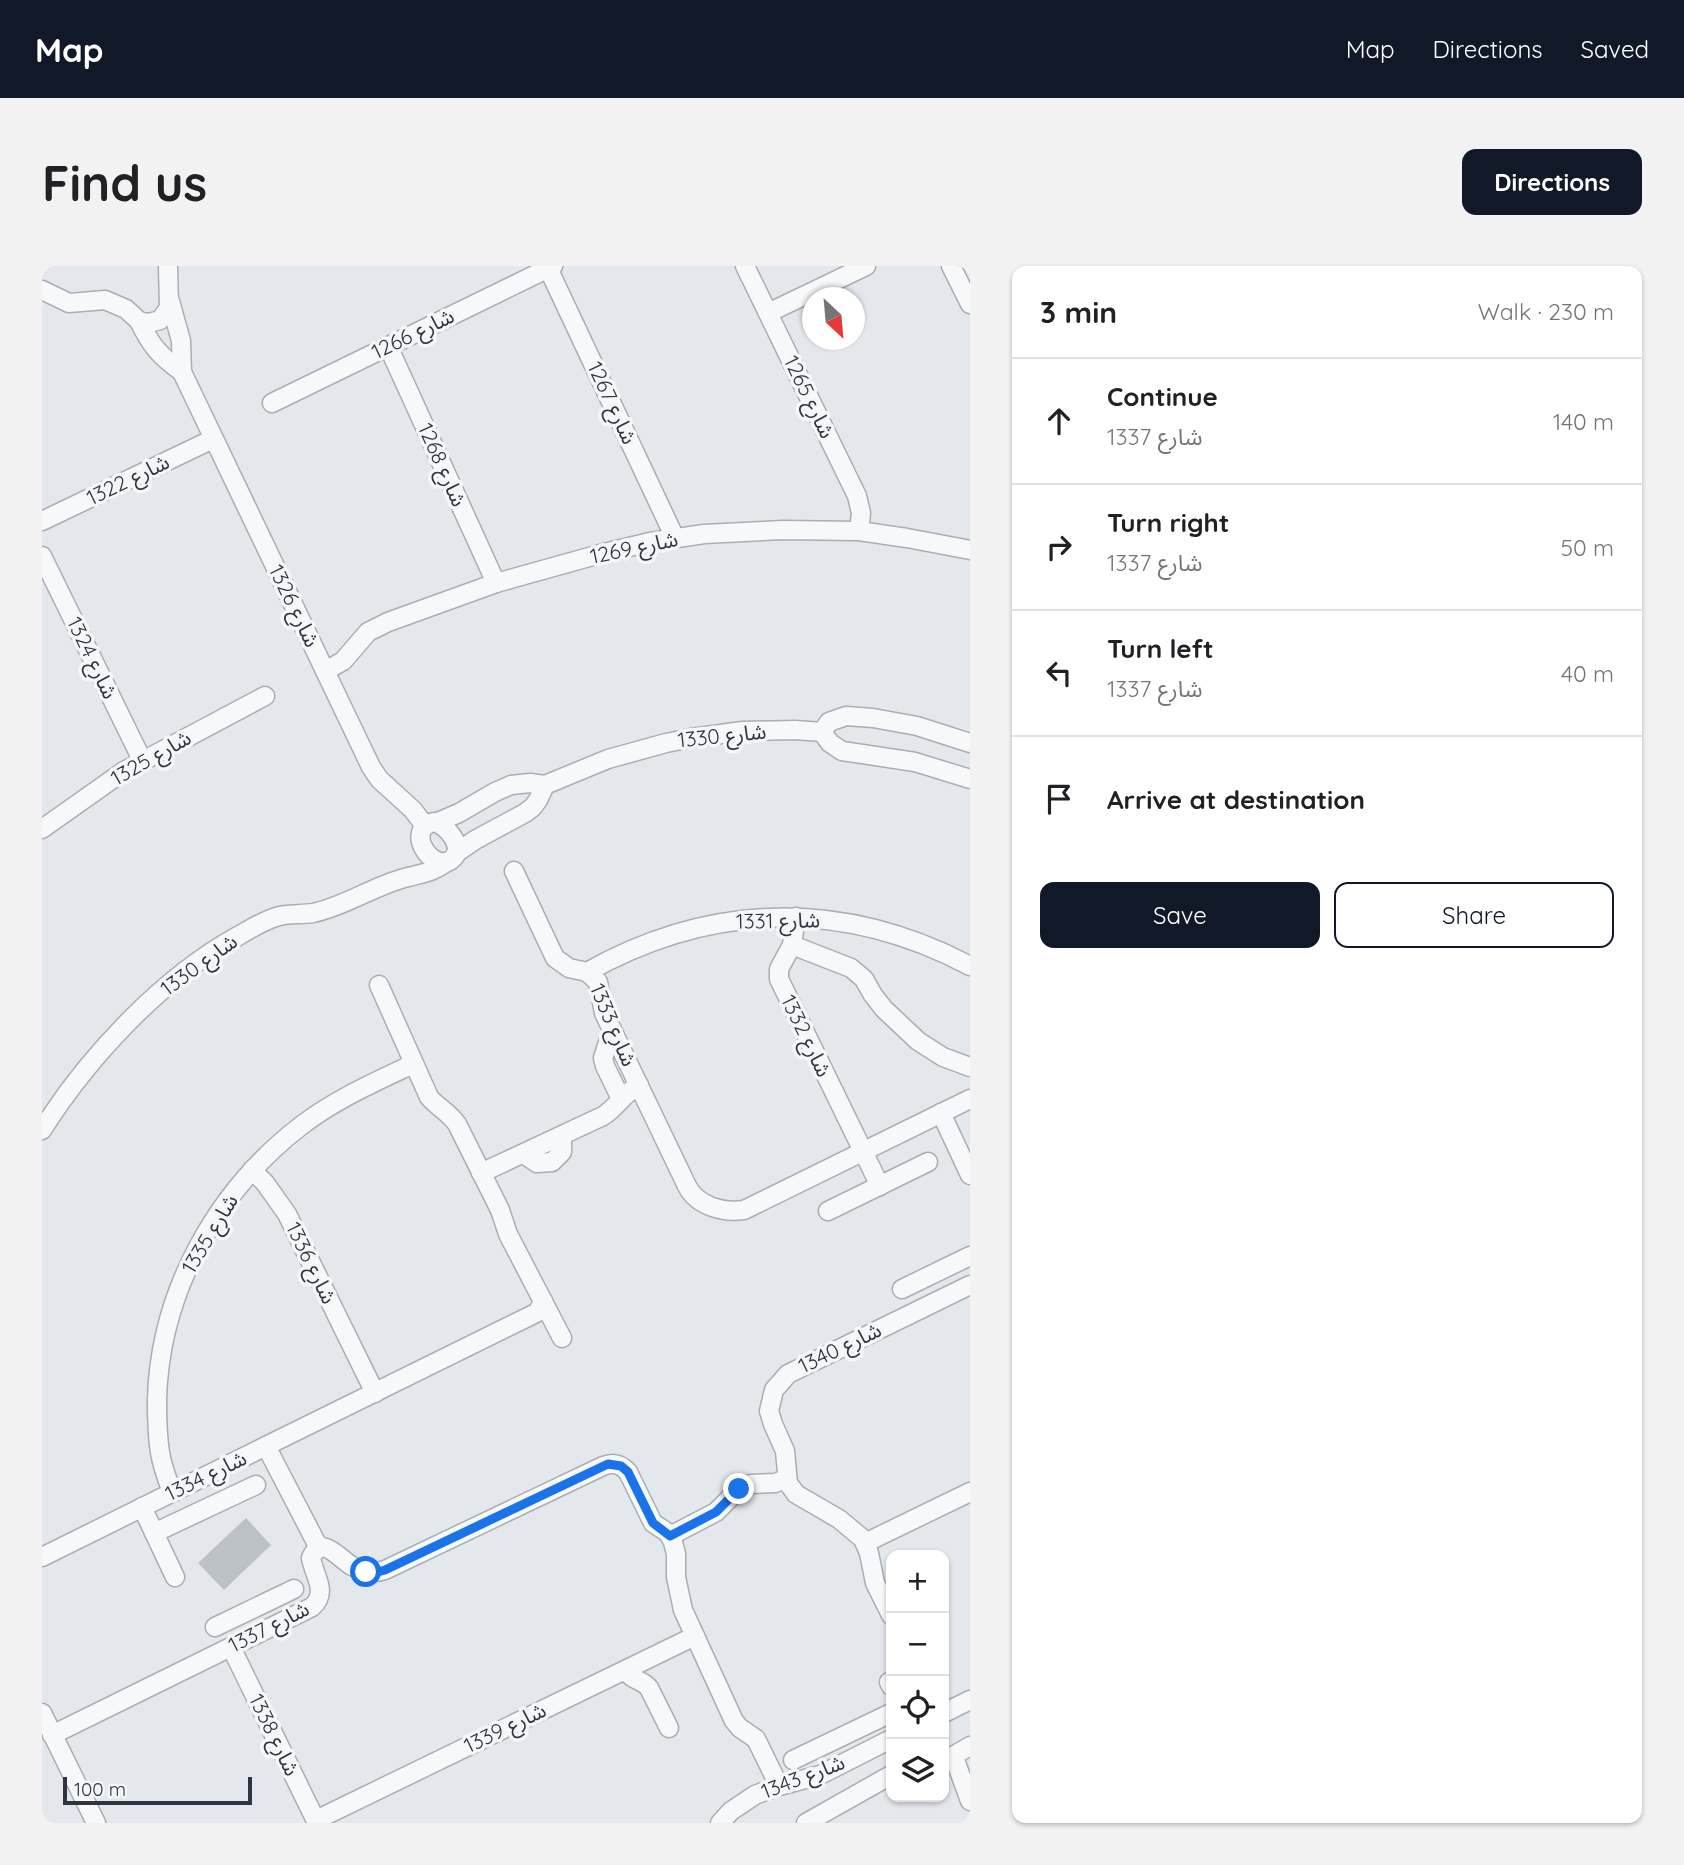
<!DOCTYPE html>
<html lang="en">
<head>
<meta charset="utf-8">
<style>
	body { margin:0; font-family:Quicksand,"Noto Sans Arabic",sans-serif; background:#f2f2f2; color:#202124 }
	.controls { position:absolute; right:21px; bottom:21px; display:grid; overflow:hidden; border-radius:14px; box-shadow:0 2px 5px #0004 }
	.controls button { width:63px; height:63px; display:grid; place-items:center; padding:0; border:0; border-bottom:2px solid #e0e0e0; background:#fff; color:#202124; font:35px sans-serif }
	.compass { position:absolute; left:760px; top:21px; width:63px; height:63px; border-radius:50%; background:#fff; box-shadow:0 2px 5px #0004; rotate:154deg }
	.scale { position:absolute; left:21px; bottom:18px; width:189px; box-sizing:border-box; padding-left:7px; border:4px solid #2d3543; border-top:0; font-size:19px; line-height:24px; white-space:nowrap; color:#2d3543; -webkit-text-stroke:5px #f4f6f8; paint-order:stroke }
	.stop { position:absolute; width:21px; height:21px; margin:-16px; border:5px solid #1a73e8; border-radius:50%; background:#fff }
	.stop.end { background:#1a73e8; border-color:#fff; box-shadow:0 2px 7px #0008 }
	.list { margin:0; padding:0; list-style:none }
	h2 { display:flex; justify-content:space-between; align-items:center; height:91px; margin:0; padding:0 28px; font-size:30px }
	h2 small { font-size:23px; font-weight:400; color:#757577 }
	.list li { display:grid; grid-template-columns:46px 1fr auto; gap:21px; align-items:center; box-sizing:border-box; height:126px; padding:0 28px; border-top:2px solid #e0e0e0 }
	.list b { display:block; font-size:26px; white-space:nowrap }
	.list p { margin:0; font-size:23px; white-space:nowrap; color:#757577 }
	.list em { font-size:23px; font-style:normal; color:#757577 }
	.actions { display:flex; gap:14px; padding:21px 28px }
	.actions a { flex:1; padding:16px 0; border:2px solid #111827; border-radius:14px; text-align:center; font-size:24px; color:#111827 }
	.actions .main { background:#111827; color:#fff }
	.icon { flex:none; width:38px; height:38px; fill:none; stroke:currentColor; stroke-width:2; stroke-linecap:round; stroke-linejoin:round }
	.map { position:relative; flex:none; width:928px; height:1557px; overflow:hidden; border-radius:14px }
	header { display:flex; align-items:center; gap:42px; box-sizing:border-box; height:98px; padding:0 35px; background:#111827; color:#fff }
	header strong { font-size:33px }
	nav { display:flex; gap:38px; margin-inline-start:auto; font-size:24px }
	.intro { display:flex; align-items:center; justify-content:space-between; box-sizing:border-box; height:168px; padding:0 42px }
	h1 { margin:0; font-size:49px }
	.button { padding:18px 32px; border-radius:14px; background:#111827; color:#fff; font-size:24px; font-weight:700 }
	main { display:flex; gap:42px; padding:0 42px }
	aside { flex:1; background:#fff; border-radius:14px; box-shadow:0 2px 5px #0004 }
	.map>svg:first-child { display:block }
	.building { fill:#bcc1c8 }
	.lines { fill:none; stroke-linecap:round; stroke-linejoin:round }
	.minor-casing { stroke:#a9aeb5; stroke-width:21 }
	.minor { stroke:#f7f8fa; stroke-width:18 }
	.route { stroke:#1a73e8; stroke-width:9 }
	.labels { text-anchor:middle; stroke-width:7; stroke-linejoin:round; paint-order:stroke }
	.street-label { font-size:21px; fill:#2d3543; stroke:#f4f6f8 }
</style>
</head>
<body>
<header>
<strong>Map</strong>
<nav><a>Map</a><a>Directions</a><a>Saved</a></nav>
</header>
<div class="intro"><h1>Find us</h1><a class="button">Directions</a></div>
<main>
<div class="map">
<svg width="928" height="1557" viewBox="0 0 928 1557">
	<rect width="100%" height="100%" fill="#e4e7eb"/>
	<path class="building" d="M204 1252 229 1279 182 1324 156 1297Z"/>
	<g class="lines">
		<defs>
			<g id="minor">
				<path d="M703 0 815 230 819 247 817 265"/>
				<path d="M909 0 928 38"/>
				<path d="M506 2 633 272"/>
				<path d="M0 24 27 37 63 34 84 43 97 55 104 57 111 56 118 54 127 42 126 0"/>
				<path d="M128 35 139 75 140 106"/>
				<path d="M726 47 824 0"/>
				<path d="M97 55C109 80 118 90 140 106L329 501 337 513 371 544 383 560"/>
				<path d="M346 80 454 317"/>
				<path d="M230 137 511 0"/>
				<path d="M0 255 171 173"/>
				<path d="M0 290 100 494"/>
				<path d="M283 405 301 395 326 366 346 356 454 317 558 288 608 276 662 268 741 264 817 265 865 272 928 284"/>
				<path d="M780 466 788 477 800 485 873 496 928 513"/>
				<path d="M780 466 787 456 804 450 831 452 875 460 928 477"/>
				<path d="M392 556C405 559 425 583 409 594 390 607 361 563 392 556Z"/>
				<path d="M396 556 417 547 453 526 469 519 488 517 503 519 566 493 624 477 649 472 701 465 753 464 780 466"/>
				<path d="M0 563 82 505 223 430"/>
				<path d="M414 587 433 574 483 547 491 541 496 534 503 519"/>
				<path d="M472 605 513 692 527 702 545 706 556 716 562 747 645 920C655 940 681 947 702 944L928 833"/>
				<path d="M754 651 750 679 737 703V713L838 920"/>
				<path d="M750 679 809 702 822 713 831 729 842 743 876 775 901 791 928 801"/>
				<path d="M545 706C670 636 801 633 928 700"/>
				<path d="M337 719 387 831C395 841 407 846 415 858L458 944 466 968 520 1072"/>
				<path d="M570 764 561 792 563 800 579 833"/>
				<path d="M899 847 928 909"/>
				<path d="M0 864C46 791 120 712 196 670 208 663 221 655 234 651 246 647 259 649 271 647 304 640 333 619 366 611 382 607 391 606 405 596"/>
				<path d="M482 888 495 897 510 896 520 886V870"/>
				<path d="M210 904 223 917 245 948 333 1127"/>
				<path d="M439 907 561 850C575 841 582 827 597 819"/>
				<path d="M786 945 886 896"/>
				<path d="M860 1023 928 990"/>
				<path d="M224 1180 496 1046 501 1035"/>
				<path d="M130 1226C125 1213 120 1200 118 1186 115 1168 115 1150 115 1133 118 1025 175 924 260 859 294 833 333 816 371 798"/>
				<path d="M100 1241 133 1311"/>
				<path d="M112 1267 214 1219"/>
				<path d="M628 1270 674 1246 697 1223 709 1218 733 1217 744 1213"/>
				<path d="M823 1277 928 1226"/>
				<path d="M0 1291 224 1180 277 1282"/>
				<path d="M849 1349 833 1317 827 1287 821 1273 797 1253 754 1228 746 1217 743 1185 731 1158 727 1145 732 1124 746 1108 928 1019"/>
				<path d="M173 1361 252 1323"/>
				<path d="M189 1381 275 1557"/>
				<path d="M584 1404C589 1415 600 1413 607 1422L627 1462"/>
				<path d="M847 1416 849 1420"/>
				<path d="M0 1447 54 1557"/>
				<path d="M902 1447 928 1434"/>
				<path d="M10 1469 270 1341C287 1326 272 1310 269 1292 280 1267 297 1293 310 1300 321 1306 331 1308 343 1304L561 1200C571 1196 579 1198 586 1206L611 1257 626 1267 631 1276 634 1288V1311L641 1344 692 1455 698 1462 714 1473 737 1520"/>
				<path d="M912 1491 928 1535"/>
				<path d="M751 1494 849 1447"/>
				<path d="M902 1495 928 1480"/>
				<path d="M274 1554 653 1370"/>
				<path d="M678 1557 689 1545 713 1529 737 1520 778 1509 849 1473"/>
				<path d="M764 1557 849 1509"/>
			</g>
		</defs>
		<use href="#minor" class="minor-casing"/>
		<use href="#minor" class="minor"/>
	</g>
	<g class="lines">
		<path class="route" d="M324 1306 332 1307 343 1304 566 1198 579 1200 586 1206 611 1257 628 1270 674 1246 697 1223"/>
	</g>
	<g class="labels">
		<g class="street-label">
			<text transform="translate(371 68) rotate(-26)" y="7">شارع 1266</text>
			<text transform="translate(767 131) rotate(64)" y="7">شارع 1265</text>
			<text transform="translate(570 137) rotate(65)" y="7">شارع 1267</text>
			<text transform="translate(400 199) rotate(66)" y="7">شارع 1268</text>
			<text transform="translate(86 214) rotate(-26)" y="7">شارع 1322</text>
			<text transform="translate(592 282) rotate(-12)" y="7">شارع 1269</text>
			<text transform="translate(252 340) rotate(64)" y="7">شارع 1326</text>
			<text transform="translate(50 392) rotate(64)" y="7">شارع 1324</text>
			<text transform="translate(680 470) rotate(-6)" y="7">شارع 1330</text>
			<text transform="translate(109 492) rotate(-30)" y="7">شارع 1325</text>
			<text transform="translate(736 655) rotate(-1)" y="7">شارع 1331</text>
			<text transform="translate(157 699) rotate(-36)" y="7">شارع 1330</text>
			<text transform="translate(571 759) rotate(67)" y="7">شارع 1333</text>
			<text transform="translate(764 770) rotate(64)" y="7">شارع 1332</text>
			<text transform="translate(168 968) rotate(-59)" y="7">شارع 1335</text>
			<text transform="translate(269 997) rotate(64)" y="7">شارع 1336</text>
			<text transform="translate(798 1082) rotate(-26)" y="7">شارع 1340</text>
			<text transform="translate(164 1210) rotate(-26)" y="7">شارع 1334</text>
			<text transform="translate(227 1361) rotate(-27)" y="7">شارع 1337</text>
			<text transform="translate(463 1462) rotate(-26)" y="7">شارع 1339</text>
			<text transform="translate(232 1469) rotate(64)" y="7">شارع 1338</text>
			<text transform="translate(761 1511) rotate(-21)" y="7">شارع 1343</text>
		</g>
	</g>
</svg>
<div class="controls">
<button>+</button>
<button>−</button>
<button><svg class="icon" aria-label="locate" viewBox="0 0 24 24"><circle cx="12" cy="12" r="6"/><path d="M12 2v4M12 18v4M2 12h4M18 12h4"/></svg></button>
<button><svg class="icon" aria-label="layers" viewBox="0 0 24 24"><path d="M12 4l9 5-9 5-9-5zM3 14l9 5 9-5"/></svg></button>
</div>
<svg class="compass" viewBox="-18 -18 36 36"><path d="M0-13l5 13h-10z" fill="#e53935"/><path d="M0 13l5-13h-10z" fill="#757577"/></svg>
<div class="scale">100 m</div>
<div class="stop" style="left:324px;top:1306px"></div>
<div class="stop end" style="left:697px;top:1223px"></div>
</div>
<aside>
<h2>3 min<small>Walk · 230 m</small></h2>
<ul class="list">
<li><svg class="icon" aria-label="ahead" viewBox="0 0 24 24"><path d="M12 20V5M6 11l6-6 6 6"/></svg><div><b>Continue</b><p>شارع 1337</p></div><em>140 m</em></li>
<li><svg class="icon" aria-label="right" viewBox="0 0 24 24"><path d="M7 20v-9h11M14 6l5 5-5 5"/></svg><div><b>Turn right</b><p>شارع 1337</p></div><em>50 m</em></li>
<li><svg class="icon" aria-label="left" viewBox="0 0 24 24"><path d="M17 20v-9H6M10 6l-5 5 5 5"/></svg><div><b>Turn left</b><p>شارع 1337</p></div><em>40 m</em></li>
<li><svg class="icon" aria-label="arrive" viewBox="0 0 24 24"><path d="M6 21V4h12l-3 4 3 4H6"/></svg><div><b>Arrive at destination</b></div></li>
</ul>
<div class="actions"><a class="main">Save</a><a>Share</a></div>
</aside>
</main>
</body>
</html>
